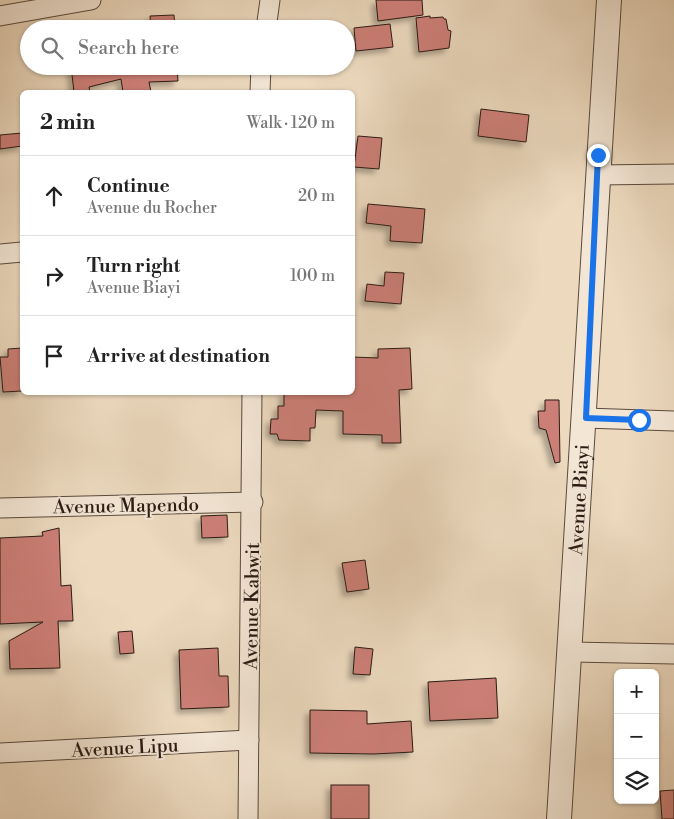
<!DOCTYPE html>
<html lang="en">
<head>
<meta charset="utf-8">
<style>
	body { margin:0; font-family:"Libre Bodoni",serif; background:#f2f2f2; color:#222 }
	.controls { position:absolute; right:15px; bottom:15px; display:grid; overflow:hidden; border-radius:8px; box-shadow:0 1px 4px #0004 }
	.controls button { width:45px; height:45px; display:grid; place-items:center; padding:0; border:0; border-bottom:1px solid #e0e0e0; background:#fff; color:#222; font:25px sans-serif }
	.stop { position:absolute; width:15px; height:15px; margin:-11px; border:4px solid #1a73e8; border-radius:50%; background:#fff }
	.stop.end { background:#1a73e8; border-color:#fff; box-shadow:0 1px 5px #0008 }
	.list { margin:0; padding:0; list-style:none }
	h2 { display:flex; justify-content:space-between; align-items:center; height:65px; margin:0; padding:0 20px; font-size:21px }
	h2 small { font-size:16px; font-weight:400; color:#767676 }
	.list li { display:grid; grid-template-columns:32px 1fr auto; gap:15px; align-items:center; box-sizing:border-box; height:80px; padding:0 20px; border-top:1px solid #e0e0e0 }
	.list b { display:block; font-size:19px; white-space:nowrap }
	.list p { margin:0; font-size:16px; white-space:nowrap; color:#767676 }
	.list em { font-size:16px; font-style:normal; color:#767676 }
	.icon { flex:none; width:28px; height:28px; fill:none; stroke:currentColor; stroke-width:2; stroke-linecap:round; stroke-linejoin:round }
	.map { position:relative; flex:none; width:674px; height:819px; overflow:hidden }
	.search { position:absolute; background:#fff; box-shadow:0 1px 4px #0004; left:20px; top:20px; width:335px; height:55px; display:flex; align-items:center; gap:12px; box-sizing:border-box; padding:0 18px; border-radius:28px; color:#767676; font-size:19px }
	.panel { position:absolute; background:#fff; box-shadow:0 1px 4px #0004; left:20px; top:90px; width:335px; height:305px; border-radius:8px }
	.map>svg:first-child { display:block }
	.building { fill:#cc7f77; stroke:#2a1b13; filter:url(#shadow) }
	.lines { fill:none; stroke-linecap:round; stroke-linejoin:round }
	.minor-casing { stroke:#5a4a3e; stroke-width:21 }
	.tertiary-casing { stroke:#5a4a3e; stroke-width:26 }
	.minor { stroke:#f3e6d5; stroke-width:19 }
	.tertiary { stroke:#f3e6d5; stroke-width:24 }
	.route { stroke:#1a73e8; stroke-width:6 }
	.labels { text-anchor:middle; stroke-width:4; stroke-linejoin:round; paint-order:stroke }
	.street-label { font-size:19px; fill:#2a1b13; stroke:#f3e6d5 }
</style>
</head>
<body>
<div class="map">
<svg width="674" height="819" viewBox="0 0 674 819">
	<defs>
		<filter id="shadow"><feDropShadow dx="-4.5" dy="4.5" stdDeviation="2.5" flood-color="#0004"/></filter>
	</defs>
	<rect width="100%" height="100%" fill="#ecd9be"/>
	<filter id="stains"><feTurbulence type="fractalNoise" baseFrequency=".004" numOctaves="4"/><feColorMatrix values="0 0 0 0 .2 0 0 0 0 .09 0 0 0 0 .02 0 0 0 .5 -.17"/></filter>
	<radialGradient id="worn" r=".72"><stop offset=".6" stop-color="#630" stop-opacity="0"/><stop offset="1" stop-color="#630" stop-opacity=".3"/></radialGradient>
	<g class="building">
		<path d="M376 0H422L423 15 378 21Z"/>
		<path d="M174 15 175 29H151L150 16Z"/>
		<path d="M430 16V18L443 17 444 19H446L448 30 451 31 449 48 419 52 416 18Z"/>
		<path d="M390 24 393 47 356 51 354 28Z"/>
		<path d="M71 66H177L178 81 149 82 151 92H123L121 79 89 87 90 92H74Z"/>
		<path d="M481 109 529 115 526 142 478 136Z"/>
		<path d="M22 133V146L0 149V135Z"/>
		<path d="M358 136 382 138 379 169 354 167Z"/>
		<path d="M368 204 425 209 422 243 390 241 391 226 366 223Z"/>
		<path d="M385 272 404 273 401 304 365 301 367 284 384 286Z"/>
		<path d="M22 348V391L3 392 0 357H8V349Z"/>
		<path d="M410 348 412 389 399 390 401 443H382V435L343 434V411L316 410 315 428H310V441L279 440 277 434H270L271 419H278V406H284V392H352V357L378 358V349Z"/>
		<path d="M545 400H559L560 462 555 463 546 430 539 428 538 411H545Z"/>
		<path d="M227 515 228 537 202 538 201 516Z"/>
		<path d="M59 528 61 586 71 585 73 621H58L60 668 10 669 9 641 43 622 0 624V538L43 536 42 532Z"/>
		<path d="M365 560 369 589 347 592 342 563Z"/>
		<path d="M132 631 134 653 120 654 118 632Z"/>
		<path d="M355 647 373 649 370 675 353 674Z"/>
		<path d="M218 648 219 676H228L229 707 181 709 179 650Z"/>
		<path d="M496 678 498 718 430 721 428 682Z"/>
		<path d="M310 710 367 711V724L411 721 413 752 374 754 310 753Z"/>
		<rect x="331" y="785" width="38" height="34"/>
		<path d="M674 790V819H662L660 791Z"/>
	</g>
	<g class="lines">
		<defs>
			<g id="minor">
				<path d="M0 16 91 0"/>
				<path d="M266 29 270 0"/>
				<path d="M260 92 261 66"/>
				<path d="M597 175 674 174"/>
				<path d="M0 254 22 252"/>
				<path d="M585 418 674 421"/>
				<path d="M0 508 253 502"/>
				<path d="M571 652 674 654"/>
				<path d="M0 753 249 740"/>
				<path d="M248 819 252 392"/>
			</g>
			<g id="tertiary">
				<path id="s1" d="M559 819 609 0"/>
			</g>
		</defs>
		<use href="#minor" class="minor-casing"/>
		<use href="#tertiary" class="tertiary-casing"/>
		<use href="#minor" class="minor"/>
		<use href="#tertiary" class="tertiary"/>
	</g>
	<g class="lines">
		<path class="route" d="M598 155 586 418 639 420"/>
	</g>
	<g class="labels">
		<g class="street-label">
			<text dy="7" stroke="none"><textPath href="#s1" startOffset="320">Avenue Biayi</textPath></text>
			<text transform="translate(126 505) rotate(-1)" y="7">Avenue Mapendo</text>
			<text transform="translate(251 606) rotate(-89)" y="7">Avenue Kabwit</text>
			<text transform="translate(125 747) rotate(-3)" y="7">Avenue Lipu</text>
		</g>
	</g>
	<rect width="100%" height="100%" filter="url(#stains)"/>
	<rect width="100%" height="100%" fill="url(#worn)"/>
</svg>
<div class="controls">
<button>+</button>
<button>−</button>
<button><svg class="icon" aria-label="layers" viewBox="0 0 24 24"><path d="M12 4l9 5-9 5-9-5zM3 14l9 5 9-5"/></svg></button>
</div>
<div class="stop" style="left:639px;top:420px"></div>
<div class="stop end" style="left:598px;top:155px"></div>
<div class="search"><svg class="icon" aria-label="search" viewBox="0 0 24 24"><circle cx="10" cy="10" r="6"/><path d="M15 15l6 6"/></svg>Search here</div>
<section class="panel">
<h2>2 min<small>Walk · 120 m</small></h2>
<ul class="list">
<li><svg class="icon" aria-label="ahead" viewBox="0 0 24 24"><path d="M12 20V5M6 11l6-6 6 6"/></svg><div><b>Continue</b><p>Avenue du Rocher</p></div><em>20 m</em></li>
<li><svg class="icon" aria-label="right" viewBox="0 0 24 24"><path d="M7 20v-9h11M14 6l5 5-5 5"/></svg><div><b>Turn right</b><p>Avenue Biayi</p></div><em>100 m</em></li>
<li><svg class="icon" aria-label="arrive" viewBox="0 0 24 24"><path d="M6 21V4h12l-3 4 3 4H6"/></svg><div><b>Arrive at destination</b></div></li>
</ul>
</section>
</div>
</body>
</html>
